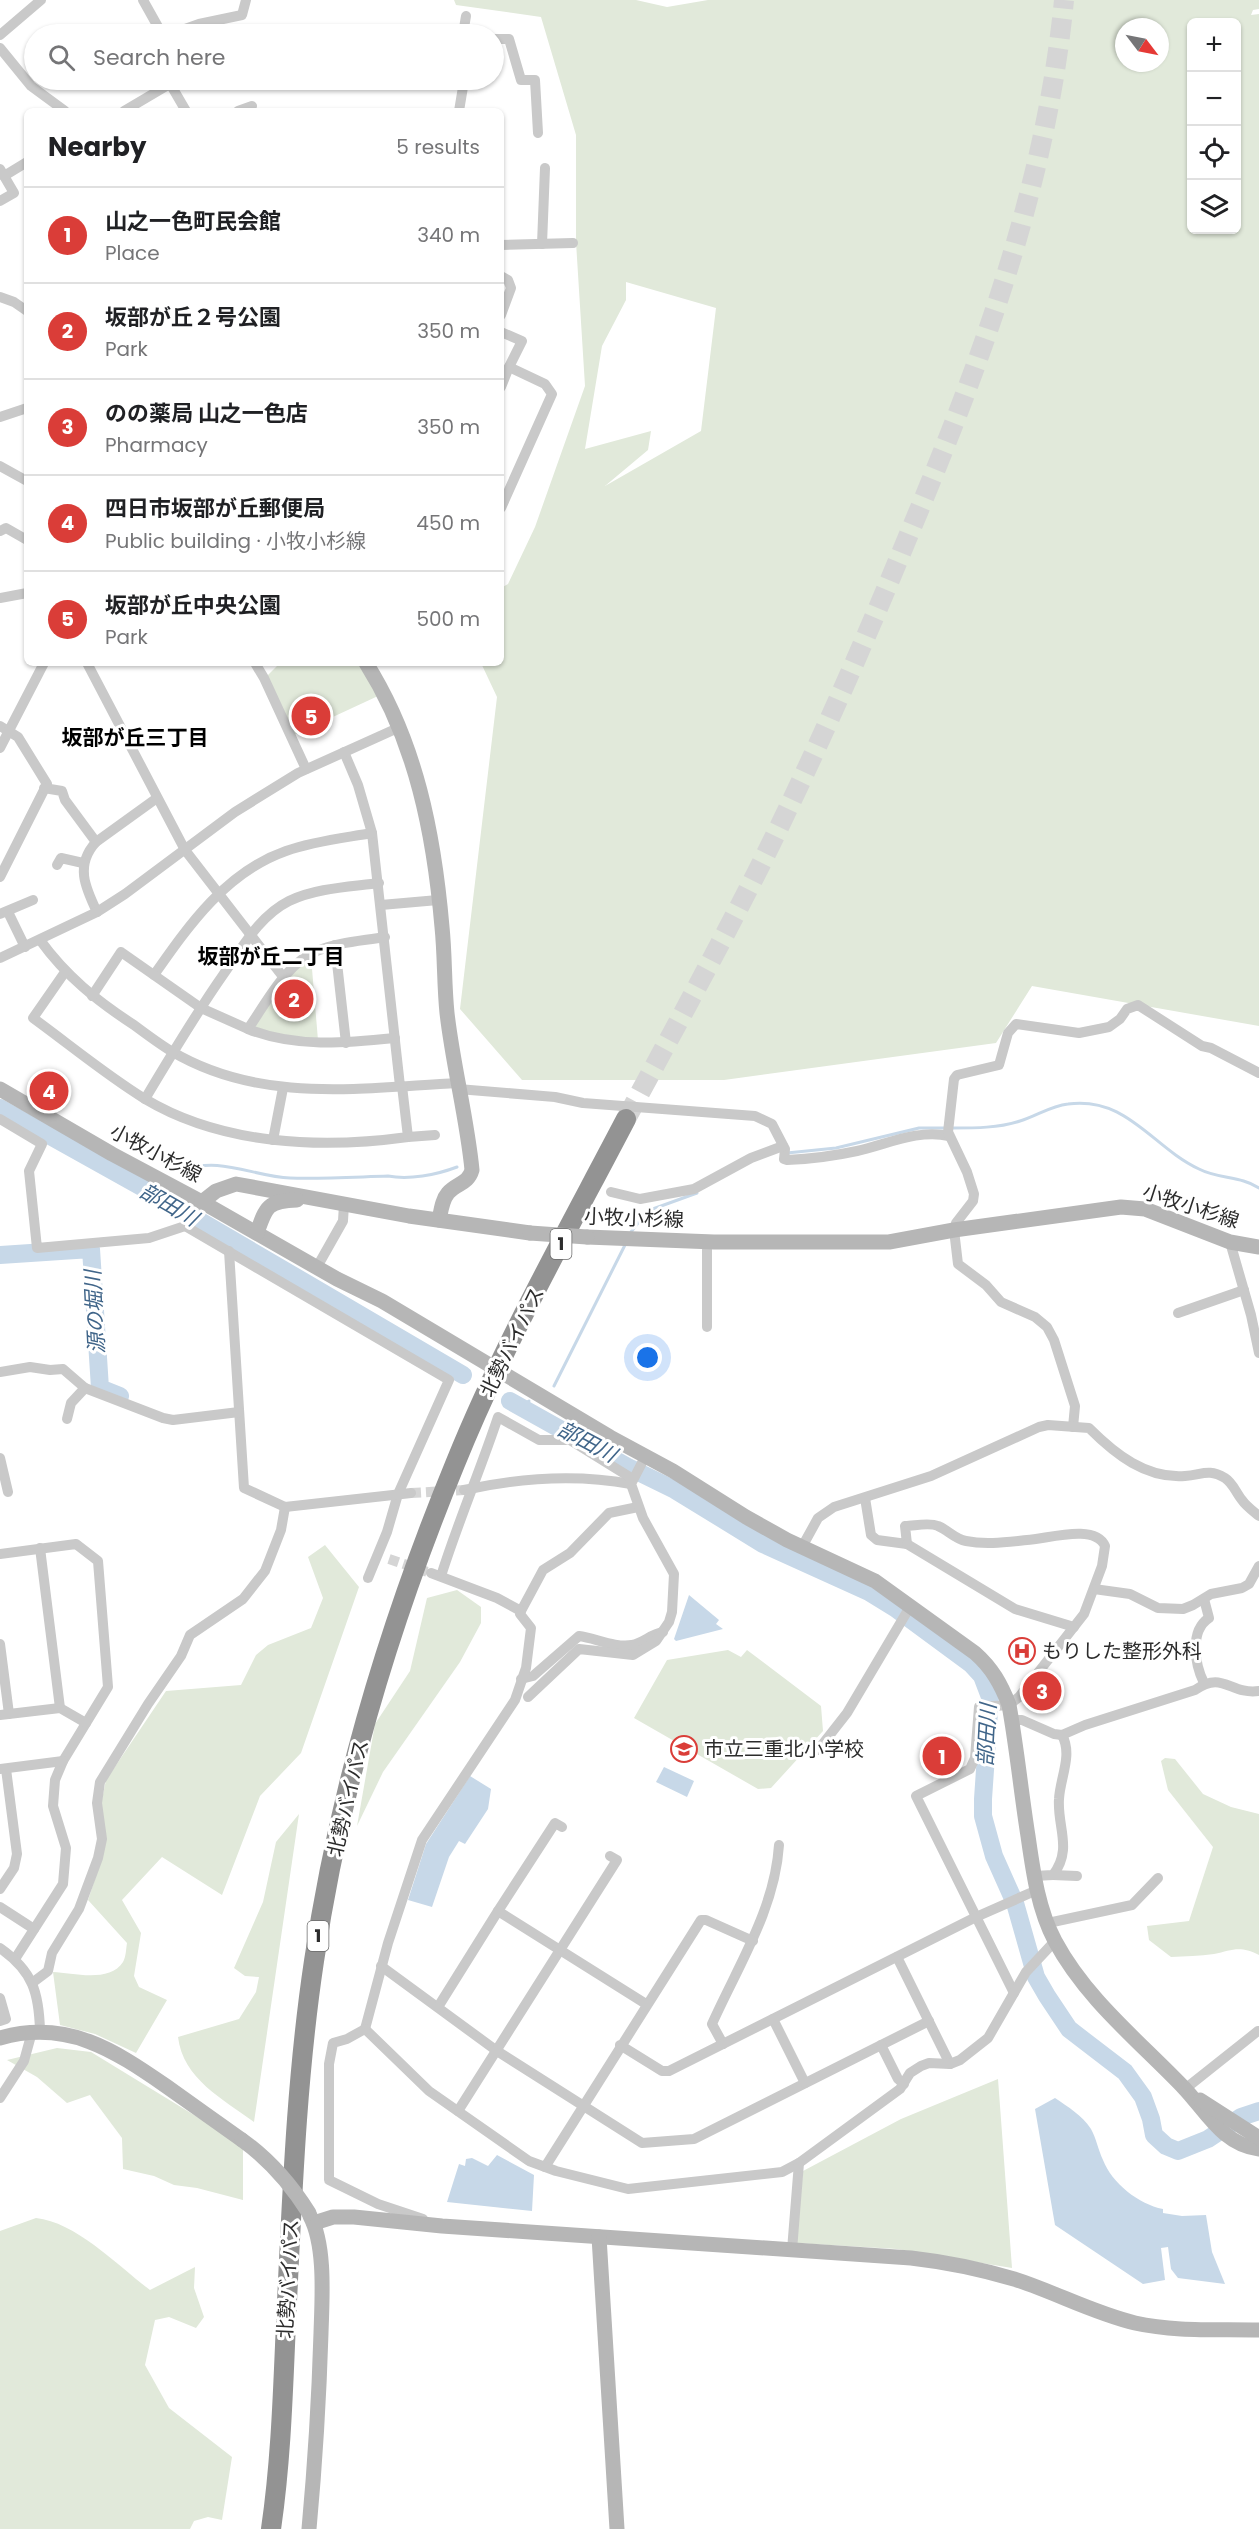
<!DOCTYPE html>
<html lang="en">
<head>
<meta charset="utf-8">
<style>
	body { margin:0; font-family:Poppins,"Noto Sans JP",sans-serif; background:#f2f2f2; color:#202124 }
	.controls { position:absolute; right:18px; top:18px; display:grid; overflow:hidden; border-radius:9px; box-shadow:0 2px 4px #0004 }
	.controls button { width:54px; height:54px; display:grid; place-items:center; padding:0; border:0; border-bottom:2px solid #e0e0e0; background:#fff; color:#202124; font:30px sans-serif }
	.compass { position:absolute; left:1115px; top:18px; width:54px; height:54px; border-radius:50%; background:#fff; box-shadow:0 2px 4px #0004; rotate:122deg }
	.you { position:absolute; left:648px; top:1358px; width:21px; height:21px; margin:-15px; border:4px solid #fff; border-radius:50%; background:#1a73e8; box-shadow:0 0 0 9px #1a73e833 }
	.badge { display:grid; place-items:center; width:39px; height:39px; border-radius:50%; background:#da3d38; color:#fff; font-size:20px; font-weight:700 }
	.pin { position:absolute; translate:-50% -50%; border:3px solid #fff; box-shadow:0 2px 6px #0006 }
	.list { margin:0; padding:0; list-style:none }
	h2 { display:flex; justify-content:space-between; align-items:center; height:78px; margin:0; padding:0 24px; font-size:26px }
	h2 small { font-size:20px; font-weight:400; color:#757577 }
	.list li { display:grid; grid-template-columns:39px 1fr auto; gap:18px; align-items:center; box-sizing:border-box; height:96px; padding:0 24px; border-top:2px solid #e0e0e0 }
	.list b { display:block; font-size:22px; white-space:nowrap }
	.list p { margin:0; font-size:20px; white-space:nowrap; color:#757577 }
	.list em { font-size:20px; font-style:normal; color:#757577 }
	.icon { flex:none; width:33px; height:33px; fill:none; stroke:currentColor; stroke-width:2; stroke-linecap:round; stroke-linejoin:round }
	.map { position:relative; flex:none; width:1259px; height:2529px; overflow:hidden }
	.search { position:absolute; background:#fff; box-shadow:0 2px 4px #0004; left:24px; top:24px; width:480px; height:66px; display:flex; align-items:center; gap:15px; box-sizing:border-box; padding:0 21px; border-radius:33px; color:#757577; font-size:22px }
	.panel { position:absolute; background:#fff; box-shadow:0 2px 4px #0004; left:24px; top:108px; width:480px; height:558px; border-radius:9px }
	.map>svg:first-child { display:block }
	.green { fill:#e1e9da; fill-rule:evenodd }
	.water { fill:#c7d8e8 }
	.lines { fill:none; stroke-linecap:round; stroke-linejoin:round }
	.stream { stroke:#c7d8e8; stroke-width:3 }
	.river { stroke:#c7d8e8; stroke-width:18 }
	.street-tunnel { stroke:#d5d5d5; stroke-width:10; stroke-dasharray:10 5; stroke-linecap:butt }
	.highway-tunnel { stroke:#d5d5d5; stroke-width:20; stroke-dasharray:20 10; stroke-linecap:butt }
	.street { stroke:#c9c9c9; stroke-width:10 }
	.secondary { stroke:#b6b6b6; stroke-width:15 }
	.highway { stroke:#939393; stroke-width:20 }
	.secondary-bridge { stroke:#b6b6b6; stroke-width:15 }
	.labels { text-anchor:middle; stroke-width:6; stroke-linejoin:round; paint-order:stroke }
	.shield { fill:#fff; stroke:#6b6b6b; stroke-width:1.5 }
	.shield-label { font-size:18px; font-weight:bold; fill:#2c2c2c }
	.street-label { font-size:20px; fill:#2c2c2c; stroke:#fff }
	.poi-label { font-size:20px; fill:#2c2c2c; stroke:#fff; text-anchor:start }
	.neighbourhood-label { font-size:21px; font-weight:bold; fill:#000; stroke:#fff }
	.water-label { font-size:21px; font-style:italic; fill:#406589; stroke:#fff }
</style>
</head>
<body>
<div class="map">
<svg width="1259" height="2529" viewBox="0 0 1259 2529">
	<rect width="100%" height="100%" fill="#fff"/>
	<g class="green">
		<path d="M454 0H636L667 7 708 0H1259V9L1253 10 1251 15 1259 14V1026L1032 986 996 1043 724 1080H522L460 1009 497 697 481 663H501V588L508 584 535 527 585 386 576 242V135L541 17 456 5ZM1192 22H1236V230H1192ZM1124 27H1160V63H1124ZM626 282 716 308 701 431 605 486 648 450 651 431 585 449 602 346 626 300Z"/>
		<path d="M280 663H358L378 696 294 735 267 676Z"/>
		<path d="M311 957 318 1040 255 1030 254 1026 293 972Z"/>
		<path d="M325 1545 359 1587 301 1753 260 1796 222 1895 162 1857 122 1900 141 1933 134 1976 139 1987 167 2000 136 2053 95 2034 60 2025 53 1972C73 1973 110 1983 123 1962 126 1957 126 1949 127 1943L88 1900 100 1864 101 1804 106 1780 166 1691 241 1685 256 1655 268 1645 311 1628 323 1598 308 1557Z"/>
		<path d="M457 1590 481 1607V1623L460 1662 383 1772 357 1826 375 1724 410 1671 427 1598Z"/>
		<path d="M728 1650 741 1657 747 1650 821 1706 823 1731 771 1788 758 1789 634 1718 667 1660Z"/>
		<path d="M1165 1758 1175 1759 1203 1794 1231 1807 1259 1814V1955C1240 1945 1232 1950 1214 1954 1200 1956 1185 1956 1171 1957L1149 1940 1147 1926 1189 1921 1213 1847 1168 1790 1161 1761Z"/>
		<path d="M299 1814 254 2122C223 2099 183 2079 178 2037L239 2019 256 1992 259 1977 245 1976 234 1968 263 1902 276 1842Z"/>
		<path d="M57 2048 91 2052 243 2145V2200L197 2188 174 2185 154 2176 123 2169 122 2138 90 2095 67 2103 37 2077 7 2060Z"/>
		<path d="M998 2079 1012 2268 897 2249 796 2243 803 2171 901 2119Z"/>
		<path d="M36 2218C76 2222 118 2266 150 2290L195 2267 194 2288 204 2317 196 2328 169 2317 155 2320 145 2365 169 2408 232 2457 222 2520 208 2517 194 2521 190 2529H0V2231Z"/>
	</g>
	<g class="water">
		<path d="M689 1595 719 1620 716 1624 723 1629 676 1641 674 1639Z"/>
		<path d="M664 1767 694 1781 687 1797 656 1782Z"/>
		<path d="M470 1776 491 1789 488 1809 465 1844 459 1841 449 1857 432 1907 408 1900 426 1844Z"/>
		<path d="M1055 2098C1068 2107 1082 2115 1091 2129 1096 2138 1098 2149 1103 2160 1112 2183 1138 2204 1163 2209V2213L1182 2216 1206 2215 1212 2252 1225 2284 1178 2278 1171 2269 1168 2247 1161 2248 1165 2280 1143 2284 1055 2225 1035 2109Z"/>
		<path d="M497 2155 534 2175 532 2211 447 2202 459 2164 465 2166 466 2159 472 2158 488 2166Z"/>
	</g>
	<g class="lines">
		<g class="stream">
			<path d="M952 1128C975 1128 999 1128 1020 1121 1037 1116 1050 1106 1068 1104 1127 1096 1152 1147 1199 1169 1218 1179 1241 1176 1259 1188"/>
			<path d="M787 1153 836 1148 919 1128H946"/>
			<path d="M184 1171C217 1155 255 1177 290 1178 322 1179 355 1177 388 1176 409 1180 436 1175 457 1167"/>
			<path d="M631 1232 644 1215 650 1210 697 1193"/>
			<path d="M554 1386 625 1245"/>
			<path d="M520 1406 529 1401"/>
		</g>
		<g class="river">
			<path d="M0 1108 154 1194 463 1375"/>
			<path d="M0 1255 91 1249 100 1388 120 1396"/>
			<path d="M510 1401 628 1467 675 1490 763 1544 869 1592 895 1608 971 1664 982 1676 990 1697 983 1799V1816L994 1856 1015 1903 1036 1977 1047 1996 1069 2029 1125 2072 1143 2097 1151 2119 1154 2135 1166 2146 1178 2151 1208 2139 1241 2117 1259 2111"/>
		</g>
		<g class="street-tunnel">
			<path d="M411 1493 464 1490"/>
			<path d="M389 1559 431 1573"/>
		</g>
		<path class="highway-tunnel" d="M626 1119C670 1037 715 955 757 872 812 762 862 648 909 534 981 363 1046 187 1064 0"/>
		<g class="street">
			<path d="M143 0 162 34"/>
			<path d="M171 34 199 24 242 15 246 0"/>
			<path d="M463 34 466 16"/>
			<path d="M0 35 41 0"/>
			<path d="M494 39H509L521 80H535L538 133"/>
			<path d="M0 48 31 86 65 111"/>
			<path d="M168 85 172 87 186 111"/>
			<path d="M124 111 168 85 167 80"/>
			<path d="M238 111 252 106"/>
			<path d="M459 111 463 87 461 80"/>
			<path d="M0 169 14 193 0 201"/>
			<path d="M4 176 27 162"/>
			<path d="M542 244 545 168"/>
			<path d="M501 245 573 243"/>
			<path d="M501 276 508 280 511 288 501 315"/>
			<path d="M0 297 14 302 27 311"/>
			<path d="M501 332 522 341 509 367 545 384 552 394 501 508"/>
			<path d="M501 387 509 367"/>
			<path d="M0 417 27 408"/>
			<path d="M0 466 27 481"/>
			<path d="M0 531 6 528 27 540"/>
			<path d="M0 598 27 593"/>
			<path d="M87 663 185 850 284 978"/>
			<path d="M255 663 264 678 306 769"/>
			<path d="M0 726 18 737 47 784 0 877"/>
			<path d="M0 748 44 663"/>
			<path d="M344 752 358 785 372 833 400 1086"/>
			<path d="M44 788 62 791 65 800 96 842C75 865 85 887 97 912"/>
			<path d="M96 842 157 798"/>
			<path d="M57 865 61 858 83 863"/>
			<path d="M381 905 438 900"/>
			<path d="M8 912 25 947"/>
			<path d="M0 914 33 900"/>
			<path d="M385 937C362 941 338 942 317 951 286 963 266 1003 248 1029 295 1048 345 1043 395 1038"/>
			<path d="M40 940C66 976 97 1001 134 1025 146 1034 158 1043 171 1051 260 1104 359 1088 457 1083"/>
			<path d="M335 945 346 1043"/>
			<path d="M0 958 97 912 125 894 235 812 298 773 400 727"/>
			<path d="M65 972 33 1018C70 1045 106 1075 145 1099 222 1145 321 1149 408 1137L402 1086"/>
			<path d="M154 975C189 925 226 872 286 851 314 841 344 838 372 833"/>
			<path d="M92 996 121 952 201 1008 248 1029"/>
			<path d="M458 1089 555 1097 583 1103 755 1116 772 1124 785 1149 784 1159 787 1160C811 1159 834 1156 857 1151 888 1144 918 1129 949 1136"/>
			<path d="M145 1099C170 1057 195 1015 223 975 242 948 259 916 289 901 316 888 349 887 379 883"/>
			<path d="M0 1119 42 1144 29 1171 37 1248 149 1238 185 1226 202 1202"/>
			<path d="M408 1137 435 1135"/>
			<path d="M273 1140 283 1088"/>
			<path d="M611 1192 640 1199 694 1189 751 1158 783 1146"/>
			<path d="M185 1226 449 1380 398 1494 387 1532 368 1578"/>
			<path d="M707 1242V1327"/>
			<path d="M1230 1242 1251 1315 1259 1353"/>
			<path d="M229 1251 244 1488 285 1507 411 1493"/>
			<path d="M317 1267 343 1221 344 1204"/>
			<path d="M1178 1313 1244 1290"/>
			<path d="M0 1372 30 1367 50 1370 63 1369 85 1388 163 1418 173 1420 239 1412"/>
			<path d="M67 1419 71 1403 85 1388"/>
			<path d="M1073 1427 1075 1406 1054 1340 1047 1327 1035 1317 1001 1302 986 1285 958 1264 954 1230 956 1223 973 1201 974 1194 967 1172 948 1132 954 1079 957 1075 999 1065 1008 1033 1016 1024 1079 1033 1109 1027 1120 1019 1127 1009 1138 1005 1202 1046 1211 1048 1259 1073"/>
			<path d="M0 1458 8 1492"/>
			<path d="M464 1490C519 1478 576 1474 631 1484"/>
			<path d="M865 1498 871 1535 877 1540 907 1544 905 1526C914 1526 929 1522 938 1526 948 1530 955 1539 966 1541 986 1545 1007 1542 1027 1540 1047 1539 1095 1523 1105 1546L1102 1566 1084 1614 1019 1697 1009 1705 979 1707 975 1758 970 1769 916 1796 1014 1993"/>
			<path d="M907 1544 1015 1609 1074 1627"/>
			<path d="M802 1547 818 1518 834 1507 931 1476 1039 1427 1048 1425 1089 1428C1115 1454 1146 1479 1185 1476 1202 1475 1208 1468 1225 1478 1233 1483 1236 1493 1242 1500 1246 1506 1253 1511 1259 1516"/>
			<path d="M40 1548 60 1708"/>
			<path d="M0 1554 76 1544 98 1561 108 1687 63 1761 55 1780 53 1806 66 1848 63 1884 15 1959"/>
			<path d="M441 1576C458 1522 480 1471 498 1417L539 1440H570L633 1479"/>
			<path d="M1094 1589 1130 1594 1158 1608 1183 1609 1193 1605 1211 1594 1242 1588 1249 1584 1259 1566"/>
			<path d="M1204 1599 1209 1618C1189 1631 1195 1665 1204 1683"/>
			<path d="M521 1611 543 1570 570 1553 609 1513 638 1507"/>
			<path d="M0 1644 9 1714"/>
			<path d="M521 1679 533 1676 579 1636C595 1638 615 1648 632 1645 643 1643 651 1634 663 1632"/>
			<path d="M528 1697 579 1649 633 1655 656 1641 669 1622 672 1612 674 1574 643 1518 631 1484 645 1457"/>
			<path d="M0 1715 60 1708 86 1723"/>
			<path d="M1011 1720H1022L1054 1734 1062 1735 1085 1725 1195 1690C1223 1670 1230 1695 1259 1691"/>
			<path d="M818 1750 847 1713 911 1605"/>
			<path d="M0 1769 63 1761"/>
			<path d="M1053 1875 1077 1876"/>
			<path d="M1034 1876 1053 1875C1073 1849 1057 1827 1059 1799 1060 1778 1073 1755 1062 1735"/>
			<path d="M0 1889 14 1868 17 1854 6 1769"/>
			<path d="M0 1907 34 1929"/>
			<path d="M498 1911 555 1823 562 1827"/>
			<path d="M1048 1923 1132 1905 1158 1878"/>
			<path d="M0 1948C33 1971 39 1993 40 2031"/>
			<path d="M897 1957 950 2064"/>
			<path d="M381 1966 497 2051 642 2143 694 2139 929 2021"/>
			<path d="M32 1983 48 1971 52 1953 79 1909 98 1858 102 1839 97 1803 100 1782 148 1704 181 1656 190 1635 243 1599 265 1571 281 1530 285 1507"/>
			<path d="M0 1998 6 2019 0 2021"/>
			<path d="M438 2007 498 1911 646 2004"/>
			<path d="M773 2019 805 2083"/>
			<path d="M365 2029 429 2091 529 2161 556 2171 628 2189 782 2172 799 2163 900 2089 910 2073 921 2066 929 2063 950 2064 960 2060 988 2038 1026 1972 1055 1941"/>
			<path d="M365 2029 388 1943 422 1840 515 1700 526 1668 531 1628 520 1614 521 1611 497 1598 431 1573"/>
			<path d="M365 2029 347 2039 333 2043 329 2064V2180L378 2204 423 2219"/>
			<path d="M723 2044 712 2024C738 1966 775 1909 779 1845"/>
			<path d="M620 2045 662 2071H669L976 1917 1037 1890"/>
			<path d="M881 2045 898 2079 904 2084"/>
			<path d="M1185 2089 1258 2031"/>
			<path d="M0 2098 24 2061 32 2032"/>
			<path d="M458 2111 617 1860 610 1856"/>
			<path d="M545 2167 701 1920H706L753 1941"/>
			<path d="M792 2250 799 2163"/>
		</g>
		<g class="secondary">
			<path d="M366 663C416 742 434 834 442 927 445 956 444 984 447 1013 453 1066 467 1118 472 1170 468 1184 457 1183 448 1193 442 1200 441 1211 439 1220"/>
			<path d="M0 1089 112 1154 202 1202 337 1279 382 1301 610 1437 673 1471 746 1517 787 1540 875 1581 975 1653C992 1668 1001 1684 1009 1705 1017 1749 1021 1792 1028 1836 1033 1871 1038 1909 1055 1941 1086 1999 1139 2041 1184 2088 1206 2111 1223 2145 1259 2149"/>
			<path d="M202 1202 216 1191 236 1184 409 1216 530 1233"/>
			<path d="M257 1233C266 1206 268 1201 297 1200"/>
			<path d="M587 1237 714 1242H889L954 1230 1121 1207 1145 1209 1230 1242 1259 1247"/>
			<path d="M0 2038C67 2019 114 2050 166 2086 191 2104 217 2122 242 2140"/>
			<path d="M1200 2100 1259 2138"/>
			<path d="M314 2223 333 2217H354L442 2226 911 2258C946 2262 980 2269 1014 2279 1055 2292 1093 2313 1135 2323 1175 2332 1218 2329 1259 2330"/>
			<path d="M599 2237 617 2529"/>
			<path d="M309 2529C315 2464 319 2399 321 2333 322 2299 326 2246 310 2216"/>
		</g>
		<path class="highway" d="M271 2529C281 2461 283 2391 286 2322 292 2201 296 2081 314 1961 339 1791 390 1622 455 1464 503 1345 567 1232 626 1119"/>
		<g class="secondary-bridge">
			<path d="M530 1233 587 1237"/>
			<path d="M242 2140C270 2160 290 2183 309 2213"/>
		</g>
	</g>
	<defs>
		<symbol id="hospital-ring" viewBox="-11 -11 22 22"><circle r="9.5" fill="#fff" stroke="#da3d38" stroke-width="1.5"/><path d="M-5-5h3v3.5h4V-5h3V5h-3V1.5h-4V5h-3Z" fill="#da3d38"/></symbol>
		<symbol id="school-ring" viewBox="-11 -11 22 22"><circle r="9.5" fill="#fff" stroke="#da3d38" stroke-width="1.5"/><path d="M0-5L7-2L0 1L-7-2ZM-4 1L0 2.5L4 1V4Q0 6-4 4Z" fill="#da3d38"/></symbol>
	</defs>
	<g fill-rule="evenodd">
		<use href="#hospital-ring" x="1007" y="1636" width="30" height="30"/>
		<use href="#school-ring" x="669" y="1734" width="30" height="30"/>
	</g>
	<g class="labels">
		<g class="shield">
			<rect x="550.5" y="1229" width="21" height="30" rx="4.5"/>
			<rect x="307.5" y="1921" width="21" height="30" rx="4.5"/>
		</g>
		<g class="shield-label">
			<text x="561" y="1250">1</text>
			<text x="318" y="1942">1</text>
		</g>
		<g class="street-label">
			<text transform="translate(156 1153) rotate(28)" y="7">小牧小杉線</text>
			<text transform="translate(1191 1206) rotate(18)" y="7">小牧小杉線</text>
			<text transform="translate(634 1218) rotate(2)" y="7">小牧小杉線</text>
			<text transform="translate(512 1342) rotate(-64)" y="7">北勢バイパス</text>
			<text transform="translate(348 1798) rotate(-77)" y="7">北勢バイパス</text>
			<text transform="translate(288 2279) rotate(-87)" y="7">北勢バイパス</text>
		</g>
		<g class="poi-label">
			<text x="1042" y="1658">もりした整形外科</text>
			<text x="704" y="1756">市立三重北小学校</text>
		</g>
		<g class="neighbourhood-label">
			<text x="135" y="745">坂部が丘三丁目</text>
			<text x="271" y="964">坂部が丘二丁目</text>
		</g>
		<g class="water-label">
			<text transform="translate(169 1205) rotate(30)" y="7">部田川</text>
			<text transform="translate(95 1312) rotate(-93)" y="7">源の堀川</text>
			<text transform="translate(587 1442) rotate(28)" y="7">部田川</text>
			<text transform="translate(987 1735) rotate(-87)" y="7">部田川</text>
		</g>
	</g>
</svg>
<div class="controls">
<button>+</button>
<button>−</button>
<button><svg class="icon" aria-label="locate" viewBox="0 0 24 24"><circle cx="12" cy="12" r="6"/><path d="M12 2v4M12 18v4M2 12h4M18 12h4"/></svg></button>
<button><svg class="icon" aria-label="layers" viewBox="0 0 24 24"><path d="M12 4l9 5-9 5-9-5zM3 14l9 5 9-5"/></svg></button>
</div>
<svg class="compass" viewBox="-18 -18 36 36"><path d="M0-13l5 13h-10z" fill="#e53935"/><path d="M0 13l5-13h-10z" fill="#757577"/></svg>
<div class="you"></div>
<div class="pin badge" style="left:942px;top:1756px">1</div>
<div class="pin badge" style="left:294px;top:999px">2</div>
<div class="pin badge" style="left:1042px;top:1691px">3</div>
<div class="pin badge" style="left:49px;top:1091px">4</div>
<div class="pin badge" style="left:311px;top:716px">5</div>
<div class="search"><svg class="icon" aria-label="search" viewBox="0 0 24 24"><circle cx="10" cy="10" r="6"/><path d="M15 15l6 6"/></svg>Search here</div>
<section class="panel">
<h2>Nearby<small>5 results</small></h2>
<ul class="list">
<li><span class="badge">1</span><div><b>山之一色町民会館</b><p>Place</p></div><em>340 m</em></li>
<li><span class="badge">2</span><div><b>坂部が丘２号公園</b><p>Park</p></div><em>350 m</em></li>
<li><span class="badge">3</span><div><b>のの薬局 山之一色店</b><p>Pharmacy</p></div><em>350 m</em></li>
<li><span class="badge">4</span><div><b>四日市坂部が丘郵便局</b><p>Public building · 小牧小杉線</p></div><em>450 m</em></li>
<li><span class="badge">5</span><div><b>坂部が丘中央公園</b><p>Park</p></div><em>500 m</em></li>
</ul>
</section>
</div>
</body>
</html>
